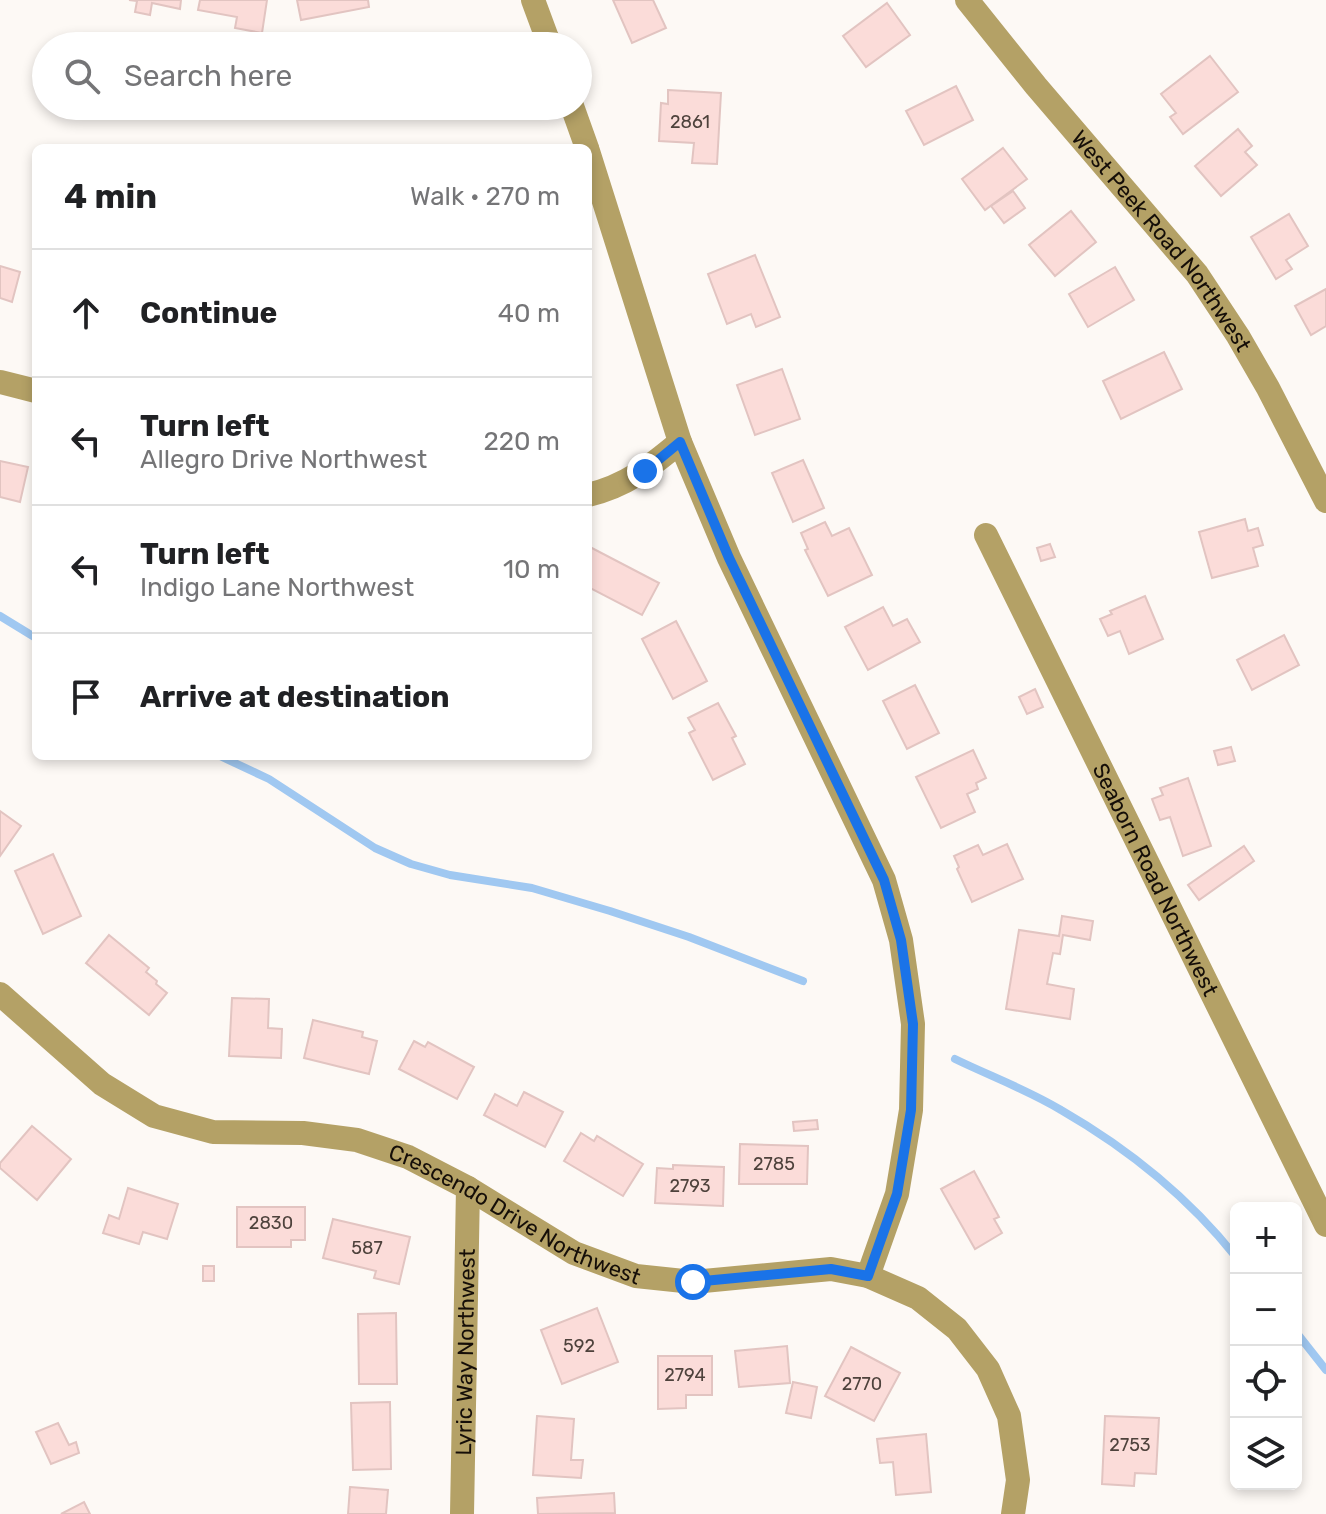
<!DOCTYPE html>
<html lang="en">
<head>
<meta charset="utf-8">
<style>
	body { margin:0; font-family:Rubik,sans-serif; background:#f2f2f2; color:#202124 }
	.controls { position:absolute; right:24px; bottom:24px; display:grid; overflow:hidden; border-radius:12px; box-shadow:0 4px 12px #0003 }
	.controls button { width:72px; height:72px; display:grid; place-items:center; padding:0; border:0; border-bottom:2px solid #e0e0e0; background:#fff; color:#202124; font:40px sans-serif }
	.stop { position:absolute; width:24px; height:24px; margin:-18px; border:6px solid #1a73e8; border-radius:50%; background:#fff }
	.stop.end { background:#1a73e8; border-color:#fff; box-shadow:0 2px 8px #0008 }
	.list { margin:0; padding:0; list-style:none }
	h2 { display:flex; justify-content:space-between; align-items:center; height:104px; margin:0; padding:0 32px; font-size:34px }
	h2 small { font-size:26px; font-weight:400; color:#757577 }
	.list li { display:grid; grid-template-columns:52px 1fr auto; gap:24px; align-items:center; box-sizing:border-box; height:128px; padding:0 32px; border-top:2px solid #e0e0e0 }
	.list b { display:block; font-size:30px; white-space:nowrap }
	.list p { margin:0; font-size:26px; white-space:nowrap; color:#757577 }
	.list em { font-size:26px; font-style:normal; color:#757577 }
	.icon { flex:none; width:44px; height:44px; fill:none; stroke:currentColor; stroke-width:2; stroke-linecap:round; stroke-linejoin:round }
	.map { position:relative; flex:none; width:1326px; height:1514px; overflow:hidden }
	.search { position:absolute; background:#fff; box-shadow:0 4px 12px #0003; left:32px; top:32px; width:560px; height:88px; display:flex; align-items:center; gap:20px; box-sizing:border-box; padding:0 28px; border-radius:44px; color:#757577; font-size:30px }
	.panel { position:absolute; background:#fff; box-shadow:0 4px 12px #0003; left:32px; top:144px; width:560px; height:616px; border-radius:12px }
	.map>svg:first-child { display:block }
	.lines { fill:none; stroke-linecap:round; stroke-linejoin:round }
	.stream { stroke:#a0c8f1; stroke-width:8 }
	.building { fill:#fbdcd9; stroke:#e2c4c1; stroke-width:2 }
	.street { stroke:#b4a166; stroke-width:24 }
	.route { stroke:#1a73e8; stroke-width:10 }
	.labels { text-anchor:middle; stroke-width:7; stroke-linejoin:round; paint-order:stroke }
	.number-label { font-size:18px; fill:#4e423c }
	.street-label { font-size:22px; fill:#150e08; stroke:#fdf9f5 }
</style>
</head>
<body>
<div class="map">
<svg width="1326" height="1514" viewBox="0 0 1326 1514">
	<rect width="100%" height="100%" fill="#fdf9f5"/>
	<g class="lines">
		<g class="stream">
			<path d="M0 616 36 638"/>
			<path d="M220 756 269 779 375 848 411 864 450 875 532 888 610 911 689 937 803 981"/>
			<path d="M955 1059C990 1076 1028 1090 1061 1110 1127 1148 1189 1198 1236 1257"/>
			<path d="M1296 1332 1326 1370"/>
		</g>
	</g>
	<g class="building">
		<path d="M129 0H181L180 9 152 3 150 15 135 12 137 1Z"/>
		<path d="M200 0H267L262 33 235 28 237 17 198 10Z"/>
		<path d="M297 0H368L369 7 301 20Z"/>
		<path d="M613 0H653L666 28 632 43Z"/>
		<path d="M887 3 910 35 866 67 843 36Z"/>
		<path d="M1210 56 1238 92 1183 134 1170 117 1176 113 1161 94Z"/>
		<path d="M956 86 973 120 924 145 906 111Z"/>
		<path d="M668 90 721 93 717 164 692 163 694 143 659 141 661 103 668 104Z"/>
		<path d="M1238 129 1252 146 1245 152 1257 165 1221 196 1195 166Z"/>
		<path d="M1003 148 1027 179 985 210 962 179Z"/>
		<path d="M1013 191 1025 208 1004 223 991 206Z"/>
		<path d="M1071 211 1096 242 1055 276 1029 245Z"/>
		<path d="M1289 214 1308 246 1286 260 1292 269 1276 279 1251 237Z"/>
		<path d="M755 255 780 317 756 327 751 314 727 324 708 274Z"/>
		<path d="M0 266 20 272 12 302 0 298Z"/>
		<path d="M1115 267 1134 300 1088 327 1069 294Z"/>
		<path d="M1326 289V326L1311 335 1295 306Z"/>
		<path d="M1164 352 1182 389 1121 419 1103 381Z"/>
		<path d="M782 369 800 419 755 435 737 385Z"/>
		<path d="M803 460 824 508 793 522 772 473Z"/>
		<path d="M0 461 28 467 20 502 0 497Z"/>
		<path d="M1245 519 1248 531 1258 528 1263 545 1253 548 1258 566 1212 578 1199 532Z"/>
		<path d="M825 522 832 536 849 528 872 575 828 596 805 550 808 549 801 533Z"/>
		<path d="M1050 544 1055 557 1041 561 1037 548Z"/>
		<path d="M588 546 659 583 642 615 588 587Z"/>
		<path d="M1145 596 1163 639 1129 654 1120 631 1108 636 1100 619 1112 614 1110 611Z"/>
		<path d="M883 607 893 626 907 619 920 642 868 670 845 627Z"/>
		<path d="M676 621 707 681 673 699 642 639Z"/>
		<path d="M1284 635 1299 665 1252 690 1237 660Z"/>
		<path d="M915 685 939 733 907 749 883 701Z"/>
		<path d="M1035 689 1043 707 1027 714 1019 697Z"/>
		<path d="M718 703 736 736 732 738 745 764 713 780 689 733 695 730 688 718Z"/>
		<path d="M1231 747 1235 761 1218 765 1214 751Z"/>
		<path d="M973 750 986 778 976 783 978 789 967 794 975 812 941 828 916 777Z"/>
		<path d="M1188 778 1211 846 1183 856 1170 817 1160 820 1152 799 1163 795 1160 788Z"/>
		<path d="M0 811 21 826 0 856Z"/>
		<path d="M1007 844 1023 879 972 902 957 869 959 867 954 856 978 845 983 855Z"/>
		<path d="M1244 846 1254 861 1199 900 1188 885Z"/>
		<path d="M53 854 81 916 43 934 15 871Z"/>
		<path d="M1062 916 1093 921 1090 940 1063 935 1060 954 1053 953 1047 984 1074 989 1070 1019 1006 1009 1019 930 1059 936Z"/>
		<path d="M109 935 149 968 146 972 157 981 156 984 167 993 149 1015 86 963Z"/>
		<path d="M232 998 269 999 268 1028 282 1029 281 1058 229 1056Z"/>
		<path d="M313 1020 363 1032 362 1037 377 1041 369 1074 304 1058Z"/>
		<path d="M414 1041 425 1047 428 1042 474 1067 457 1099 399 1069Z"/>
		<path d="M524 1092 563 1112 545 1147 484 1115 495 1094 517 1106Z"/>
		<path d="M817 1120 818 1129 794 1131 793 1122Z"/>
		<path d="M32 1126 71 1159 37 1200 0 1168V1163Z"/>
		<path d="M581 1133 594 1141 597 1136 643 1164 623 1196 564 1161Z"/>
		<path d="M740 1144 808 1146 807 1184H739Z"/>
		<path d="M673 1165 724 1167 723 1206 655 1203 657 1168 673 1169Z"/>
		<path d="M974 1171 999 1217 994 1219 1002 1233 975 1249 941 1189Z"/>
		<path d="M128 1188 178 1204 167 1239 143 1232 139 1244 103 1233 109 1215 119 1219Z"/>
		<path d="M237 1207H305V1240H291V1247H237Z"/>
		<path d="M333 1219 410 1237 399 1284 374 1278 376 1271 323 1258Z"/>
		<rect x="203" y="1266" width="11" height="15"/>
		<path d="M597 1308 618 1362 562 1384 541 1330Z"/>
		<path d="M396 1313 397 1384H359L358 1314Z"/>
		<path d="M787 1346 790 1383 739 1387 735 1351Z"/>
		<path d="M851 1347 900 1373 874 1421 825 1396Z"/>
		<path d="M658 1356H712V1395H686V1408L658 1409Z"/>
		<path d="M793 1382 817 1387 811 1418 786 1413Z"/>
		<path d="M390 1402 391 1469 353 1470 351 1403Z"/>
		<path d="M537 1416 574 1419 571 1460H583L581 1478 533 1475Z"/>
		<path d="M1105 1416 1159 1418 1156 1474 1135 1473 1134 1486 1102 1484Z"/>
		<path d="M58 1423 69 1445 76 1442 79 1453 51 1464 36 1432Z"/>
		<path d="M926 1434 931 1492 896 1495 893 1462 880 1463 877 1439Z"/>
		<path d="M350 1487 388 1490 386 1514H348Z"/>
		<path d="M614 1493 615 1513 538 1514 537 1498Z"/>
		<path d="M84 1502 90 1514H61Z"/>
	</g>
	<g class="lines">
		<g class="street">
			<path d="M533 0 550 46"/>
			<path id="s1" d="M967 0 1036 86 1197 274 1238 336 1268 388 1326 501"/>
			<path d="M572 106 587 148"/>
			<path d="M588 151 680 442 729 558 884 880 901 940 913 1024 911 1110 897 1194 868 1276"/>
			<path d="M0 382 36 391"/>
			<path d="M588 495C626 486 650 467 680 442"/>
			<path id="s2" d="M986 535 1326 1225"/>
			<path id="s3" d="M0 994 102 1084 154 1116 213 1132 303 1133 357 1140 408 1157 468 1188 574 1253 636 1276 693 1282 831 1269 868 1276 918 1298 957 1329 988 1369 1009 1416 1018 1480 1013 1514"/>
			<path id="s4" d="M462 1514 468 1188"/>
		</g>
	</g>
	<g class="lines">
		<path class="route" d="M645 471 680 442 729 558 884 880 901 940 913 1024 911 1110 897 1194 868 1276 831 1269 693 1282"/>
	</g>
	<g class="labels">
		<g class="number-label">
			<text x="690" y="128">2861</text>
			<text x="774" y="1170">2785</text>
			<text x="690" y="1192">2793</text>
			<text x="271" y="1229">2830</text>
			<text x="367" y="1254">587</text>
			<text x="579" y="1352">592</text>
			<text x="685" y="1381">2794</text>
			<text x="862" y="1390">2770</text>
			<text x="1130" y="1451">2753</text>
		</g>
		<g class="street-label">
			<text dy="8" stroke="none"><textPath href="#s1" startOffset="310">West Peek Road Northwest</textPath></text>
			<text dy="8" stroke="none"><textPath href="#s2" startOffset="384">Seaborn Road Northwest</textPath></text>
			<text dy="8" stroke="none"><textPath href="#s3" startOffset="578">Crescendo Drive Northwest</textPath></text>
			<text dy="8" stroke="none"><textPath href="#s4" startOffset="162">Lyric Way Northwest</textPath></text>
		</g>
	</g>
</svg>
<div class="controls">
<button>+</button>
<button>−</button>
<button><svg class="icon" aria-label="locate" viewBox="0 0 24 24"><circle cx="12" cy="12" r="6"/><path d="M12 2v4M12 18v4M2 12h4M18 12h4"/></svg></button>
<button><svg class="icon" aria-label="layers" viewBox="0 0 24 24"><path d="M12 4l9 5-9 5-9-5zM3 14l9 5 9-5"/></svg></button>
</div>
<div class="stop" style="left:693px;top:1282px"></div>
<div class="stop end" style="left:645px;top:471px"></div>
<div class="search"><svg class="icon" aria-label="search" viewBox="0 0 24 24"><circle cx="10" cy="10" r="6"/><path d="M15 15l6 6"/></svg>Search here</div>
<section class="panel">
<h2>4 min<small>Walk · 270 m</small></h2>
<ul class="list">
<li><svg class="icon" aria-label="ahead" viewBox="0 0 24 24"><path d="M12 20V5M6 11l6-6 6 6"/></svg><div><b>Continue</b></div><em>40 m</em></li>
<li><svg class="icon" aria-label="left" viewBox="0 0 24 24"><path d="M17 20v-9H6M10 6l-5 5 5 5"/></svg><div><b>Turn left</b><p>Allegro Drive Northwest</p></div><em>220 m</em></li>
<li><svg class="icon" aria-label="left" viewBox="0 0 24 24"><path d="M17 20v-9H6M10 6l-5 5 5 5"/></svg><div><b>Turn left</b><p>Indigo Lane Northwest</p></div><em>10 m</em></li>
<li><svg class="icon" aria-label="arrive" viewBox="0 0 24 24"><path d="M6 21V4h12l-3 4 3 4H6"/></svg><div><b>Arrive at destination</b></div></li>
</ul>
</section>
</div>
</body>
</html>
